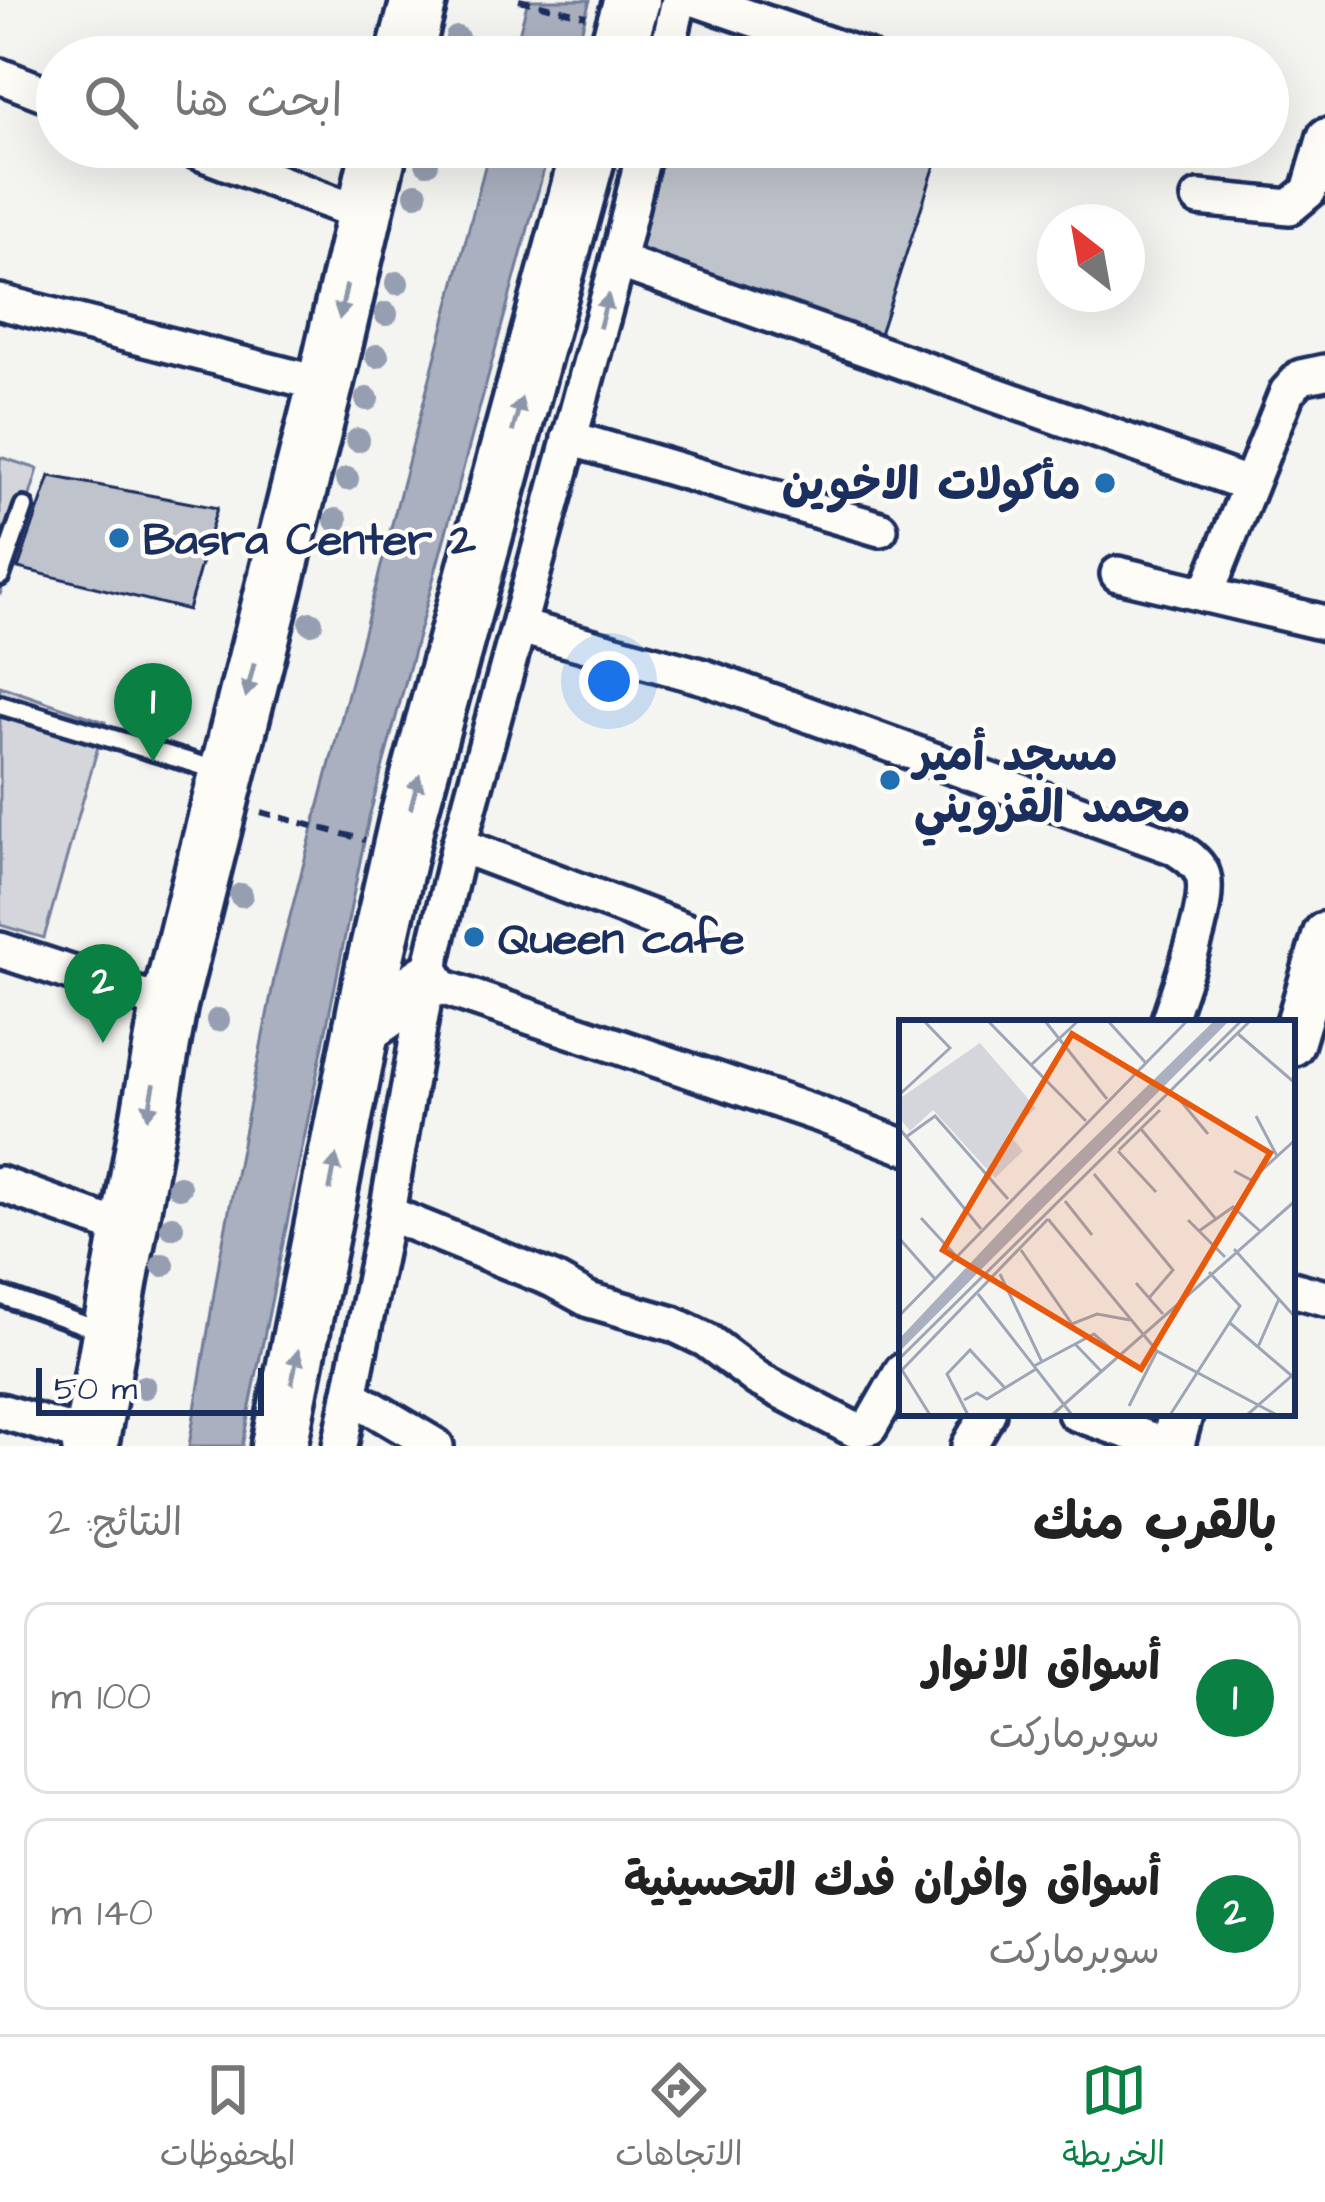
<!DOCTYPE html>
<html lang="ar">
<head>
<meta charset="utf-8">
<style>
	body { margin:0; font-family:"Architects Daughter","Playpen Sans Arabic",sans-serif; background:#f6f6f6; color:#222; direction:rtl }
	.compass { position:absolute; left:1037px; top:204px; width:108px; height:108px; border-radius:50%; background:#fff; box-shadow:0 12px 48px #0002; rotate:329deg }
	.scale { position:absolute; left:36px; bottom:30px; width:228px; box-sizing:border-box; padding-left:12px; border:6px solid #1b2f5e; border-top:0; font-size:33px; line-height:42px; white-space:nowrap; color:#1b2f5e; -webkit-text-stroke:9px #fdfcf7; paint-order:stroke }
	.you { position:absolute; left:609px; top:681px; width:42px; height:42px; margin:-30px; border:9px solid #fff; border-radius:50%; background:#1a73e8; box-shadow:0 0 0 18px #1a73e833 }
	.badge { display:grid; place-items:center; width:78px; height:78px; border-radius:50%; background:#0b8043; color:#fff; font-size:39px; font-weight:700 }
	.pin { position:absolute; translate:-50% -99px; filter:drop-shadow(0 3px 6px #0008) }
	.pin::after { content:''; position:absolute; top:63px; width:42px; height:36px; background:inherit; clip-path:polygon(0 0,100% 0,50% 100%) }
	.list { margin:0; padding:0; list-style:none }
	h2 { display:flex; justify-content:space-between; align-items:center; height:156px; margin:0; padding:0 48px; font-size:51px }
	h2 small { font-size:39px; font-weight:400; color:#767676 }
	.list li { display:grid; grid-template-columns:78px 1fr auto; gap:36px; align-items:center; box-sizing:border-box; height:192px; margin:0 24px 24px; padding:0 24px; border:3px solid #e0e0e0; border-radius:24px }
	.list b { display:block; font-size:45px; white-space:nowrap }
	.list p { margin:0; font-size:39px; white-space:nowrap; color:#767676 }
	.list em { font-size:39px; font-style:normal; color:#767676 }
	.icon { flex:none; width:66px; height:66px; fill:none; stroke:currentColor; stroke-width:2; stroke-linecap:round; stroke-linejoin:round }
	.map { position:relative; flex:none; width:1325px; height:1446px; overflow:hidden; direction:ltr }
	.search { position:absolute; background:#fff; box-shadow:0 12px 48px #0002; left:36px; right:36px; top:36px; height:132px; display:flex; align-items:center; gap:30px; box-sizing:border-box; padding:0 42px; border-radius:66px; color:#767676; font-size:45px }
	.sheet { height:588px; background:#fff }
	nav { display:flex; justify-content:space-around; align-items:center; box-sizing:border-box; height:168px; border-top:3px solid #e0e0e0; background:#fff; font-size:33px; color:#767676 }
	nav a { display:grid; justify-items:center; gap:6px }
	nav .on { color:#0b8043 }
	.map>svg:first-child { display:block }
	.green { fill:#d4d6db; stroke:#78829c; stroke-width:3 }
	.water { fill:#aab0bf; stroke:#717c98; stroke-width:3 }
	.building { fill:#bfc3cc; stroke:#1b2f5e; stroke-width:3 }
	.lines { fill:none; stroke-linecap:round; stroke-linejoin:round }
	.service-casing { stroke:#1b2f5e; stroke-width:26 }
	.minor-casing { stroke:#1b2f5e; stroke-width:42 }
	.tertiary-casing { stroke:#1b2f5e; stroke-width:51 }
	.primary-casing { stroke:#1b2f5e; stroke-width:63 }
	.path { stroke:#1b2f5e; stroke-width:6; stroke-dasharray:12 9; stroke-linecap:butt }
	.service { stroke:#fdfcf7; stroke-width:16 }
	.minor { stroke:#fdfcf7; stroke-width:33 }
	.tertiary { stroke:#fdfcf7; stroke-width:42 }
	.primary { stroke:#fdfcf7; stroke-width:54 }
	.tree { fill:#969fb1 }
	.oneway { fill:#8c96aa }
	.poi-dot { fill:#1f6fb2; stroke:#fdfcf7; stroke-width:4.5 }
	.labels { text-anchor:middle; stroke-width:9; stroke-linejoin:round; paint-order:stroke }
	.poi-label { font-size:45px; font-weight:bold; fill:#1b2f5e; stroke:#fdfcf7; text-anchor:start }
	.inset-road { fill:none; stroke:#9da5b6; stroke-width:3 }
	.view { fill:#e8590c; fill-opacity:0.15; stroke:#e8590c; stroke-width:6 }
	.inset-edge { fill:none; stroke:#1b2f5e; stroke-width:6 }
</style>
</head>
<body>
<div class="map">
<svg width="1325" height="1446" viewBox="0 0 1325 1446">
	<rect width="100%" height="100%" fill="#f4f4f1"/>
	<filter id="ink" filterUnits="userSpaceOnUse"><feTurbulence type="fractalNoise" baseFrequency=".00833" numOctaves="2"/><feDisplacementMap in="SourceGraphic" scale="24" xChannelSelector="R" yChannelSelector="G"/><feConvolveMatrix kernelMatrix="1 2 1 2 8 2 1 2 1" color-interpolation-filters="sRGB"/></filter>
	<g filter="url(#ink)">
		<g class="green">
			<path d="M0 457 38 469 0 595Z"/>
			<path d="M0 686 105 722 44 938 0 925Z"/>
		</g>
		<g class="water">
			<path d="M528 0H590L574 57H513Z"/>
			<path d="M490 147H550L369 817 242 1446H189L220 1257 275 974Z"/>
		</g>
		<g class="building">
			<path d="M700 47 731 57H696Z"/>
			<path d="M667 147H941L878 340 631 261Z"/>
			<path d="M50 476 217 508 188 610 18 568Z"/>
		</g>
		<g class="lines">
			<defs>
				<g id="service">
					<path d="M0 576 24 507"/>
					<path d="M0 705 220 771"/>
					<path d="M0 1295 101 1331"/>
				</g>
				<g id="minor">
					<path d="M698 0 865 57"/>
					<path d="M666 57 679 0"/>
					<path d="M0 76 57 98"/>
					<path d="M186 147 362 214"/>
					<path d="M1199 198 1290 207 1309 191 1325 136"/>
					<path d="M618 261 1248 484"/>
					<path d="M0 302 325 385"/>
					<path d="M569 438 880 529"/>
					<path d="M1118 574 1325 623"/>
					<path d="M1206 595 1287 392 1301 377 1325 372"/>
					<path d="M520 627 704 677 1174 847C1185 854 1196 861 1202 873 1214 900 1177 992 1168 1023"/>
					<path d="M459 845 689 932"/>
					<path d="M0 950 169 1005"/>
					<path d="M427 982 818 1114 902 1146"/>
					<path d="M0 1184 127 1230"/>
					<path d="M387 1213 553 1280 589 1300 673 1324 706 1340 758 1379 855 1430 870 1427 902 1371"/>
					<path d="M1292 1289 1325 1298"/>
					<path d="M350 1395 436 1446"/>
					<path d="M0 1411 92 1438"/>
					<path d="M1075 1413 1169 1446"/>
					<path d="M340 1446 387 1213 427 982 459 845 618 261 645 147"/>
					<path d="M969 1446 988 1413"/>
				</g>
				<g id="tertiary">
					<path d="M1292 1044 1325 934"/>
					<path d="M1172 1446 1181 1413"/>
				</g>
				<g id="primary">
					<path d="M404 57 419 0"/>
					<path d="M615 57 632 0"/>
					<path d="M362 1027 427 982"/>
					<path d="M90 1446 169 1005 325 385 380 147"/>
					<path d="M279 1446 374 966 407 821 590 147"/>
				</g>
			</defs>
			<use href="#service" class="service-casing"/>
			<use href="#minor" class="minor-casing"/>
			<use href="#tertiary" class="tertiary-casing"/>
			<use href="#primary" class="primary-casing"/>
			<g class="path">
				<path d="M519 0 586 16"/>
				<path d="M261 812 365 840"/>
			</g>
			<use href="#service" class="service"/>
			<use href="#minor" class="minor"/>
			<use href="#tertiary" class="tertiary"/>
			<use href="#primary" class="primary"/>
		</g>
		<g class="tree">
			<circle cx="457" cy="38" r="12"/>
			<circle cx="427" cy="163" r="12"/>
			<circle cx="416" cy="194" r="12"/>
			<circle cx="397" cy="283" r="12"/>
			<circle cx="386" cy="314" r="12"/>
			<circle cx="377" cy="356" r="12"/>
			<circle cx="367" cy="399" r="12"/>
			<circle cx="358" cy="440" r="12"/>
			<circle cx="347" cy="479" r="12"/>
			<circle cx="336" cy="520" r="12"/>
			<circle cx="311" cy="623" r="12"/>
			<circle cx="241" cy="895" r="12"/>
			<circle cx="218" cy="1020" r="12"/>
			<circle cx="179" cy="1187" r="12"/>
			<circle cx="172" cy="1227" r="12"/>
			<circle cx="163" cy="1265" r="12"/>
			<circle cx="144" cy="1387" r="12"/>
		</g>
		<defs><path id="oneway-solid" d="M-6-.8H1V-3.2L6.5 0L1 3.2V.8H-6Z" transform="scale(3)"/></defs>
		<g class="oneway">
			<use href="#oneway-solid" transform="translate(343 302) rotate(102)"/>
			<use href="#oneway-solid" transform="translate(604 311) rotate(-75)"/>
			<use href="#oneway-solid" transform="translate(517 415) rotate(-75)"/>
			<use href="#oneway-solid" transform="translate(250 680) rotate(104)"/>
			<use href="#oneway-solid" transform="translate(415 792) rotate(-75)"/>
			<use href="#oneway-solid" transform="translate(151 1101) rotate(101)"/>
			<use href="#oneway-solid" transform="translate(333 1173) rotate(-79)"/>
			<use href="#oneway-solid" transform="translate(295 1367) rotate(-79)"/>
		</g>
	</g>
	<g class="poi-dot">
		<circle cx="1105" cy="483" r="12"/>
		<circle cx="119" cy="538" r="12"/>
		<circle cx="890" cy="780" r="12"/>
		<circle cx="474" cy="937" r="12"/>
	</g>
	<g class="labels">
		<g class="poi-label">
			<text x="1081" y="499" text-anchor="end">مأكولات الاخوين</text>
			<text x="143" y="554">Basra Center 2</text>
			<text x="914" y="770">مسجد أمير<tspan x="914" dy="52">محمد القزويني</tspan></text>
			<text x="498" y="953">Queen cafe</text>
		</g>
	</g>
	<g transform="translate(899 1020)">
		<rect width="396" height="396" fill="#f4f4f1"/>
		<path d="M81 23 137 88 109 113 124 131 96 158 34 90 11 111 0 97V79Z" fill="#d4d6db"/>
		<path d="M315 1H330L0 332V319L127 184Z" fill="#aab0bf"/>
		<path class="inset-road" d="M89 1 187 101M146 1 208 79M209 1 246 42M338 13 396 63M310 41 351 1M132 45 179 1M276 74 309 114M0 75 51 28 25 1M357 96 378 136M0 108 82 209M242 109 316 198M7 117 36 96 109 179M220 130 261 90M219 131 257 172M335 151 352 160 396 120M195 154 274 250 250 278M166 181 193 215M22 198 58 237M149 199 258 331 378 395M289 200 326 237M300 211 334 187 361 211M0 218 37 260M335 229 396 297M122 230 173 304 198 294 231 300M101 254 143 342M237 263 264 294M79 274 173 395M0 296 288 1M331 303 393 356M176 324 202 351M359 327 380 279M0 339 342 1M135 346 195 314 219 335M3 350 31 395M0 353 149 199M65 380 78 373 88 379 137 349M230 386 258 331M69 395 48 354 71 330 106 368M153 395 396 181M271 395 341 286 310 252M348 395 396 353"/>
		<path class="view" d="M173 14 371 133 242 349 44 230Z"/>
		<rect width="396" height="396" class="inset-edge"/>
	</g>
</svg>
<svg class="compass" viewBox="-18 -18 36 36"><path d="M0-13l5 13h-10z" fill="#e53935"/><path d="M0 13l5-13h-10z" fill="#767676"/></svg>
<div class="scale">50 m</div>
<div class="you"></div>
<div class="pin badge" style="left:153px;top:762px">1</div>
<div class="pin badge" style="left:103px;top:1043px">2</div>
<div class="search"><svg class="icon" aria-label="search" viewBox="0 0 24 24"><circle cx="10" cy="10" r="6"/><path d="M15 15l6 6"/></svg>ابحث هنا</div>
</div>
<section class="sheet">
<h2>بالقرب منك<small>النتائج: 2</small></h2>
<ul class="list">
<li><span class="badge">1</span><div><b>أسواق الانوار</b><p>سوبرماركت</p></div><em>100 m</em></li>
<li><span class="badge">2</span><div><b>أسواق وافران فدك التحسينية</b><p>سوبرماركت</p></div><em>140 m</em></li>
</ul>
</section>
<nav>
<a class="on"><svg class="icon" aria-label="map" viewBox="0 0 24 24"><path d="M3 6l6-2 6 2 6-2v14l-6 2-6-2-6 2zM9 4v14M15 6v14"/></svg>الخريطة</a>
<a><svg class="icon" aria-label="directions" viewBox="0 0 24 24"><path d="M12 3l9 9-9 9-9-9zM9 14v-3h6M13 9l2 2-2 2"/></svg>الاتجاهات</a>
<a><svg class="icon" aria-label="saved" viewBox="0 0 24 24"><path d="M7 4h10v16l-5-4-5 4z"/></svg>المحفوظات</a>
</nav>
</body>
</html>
